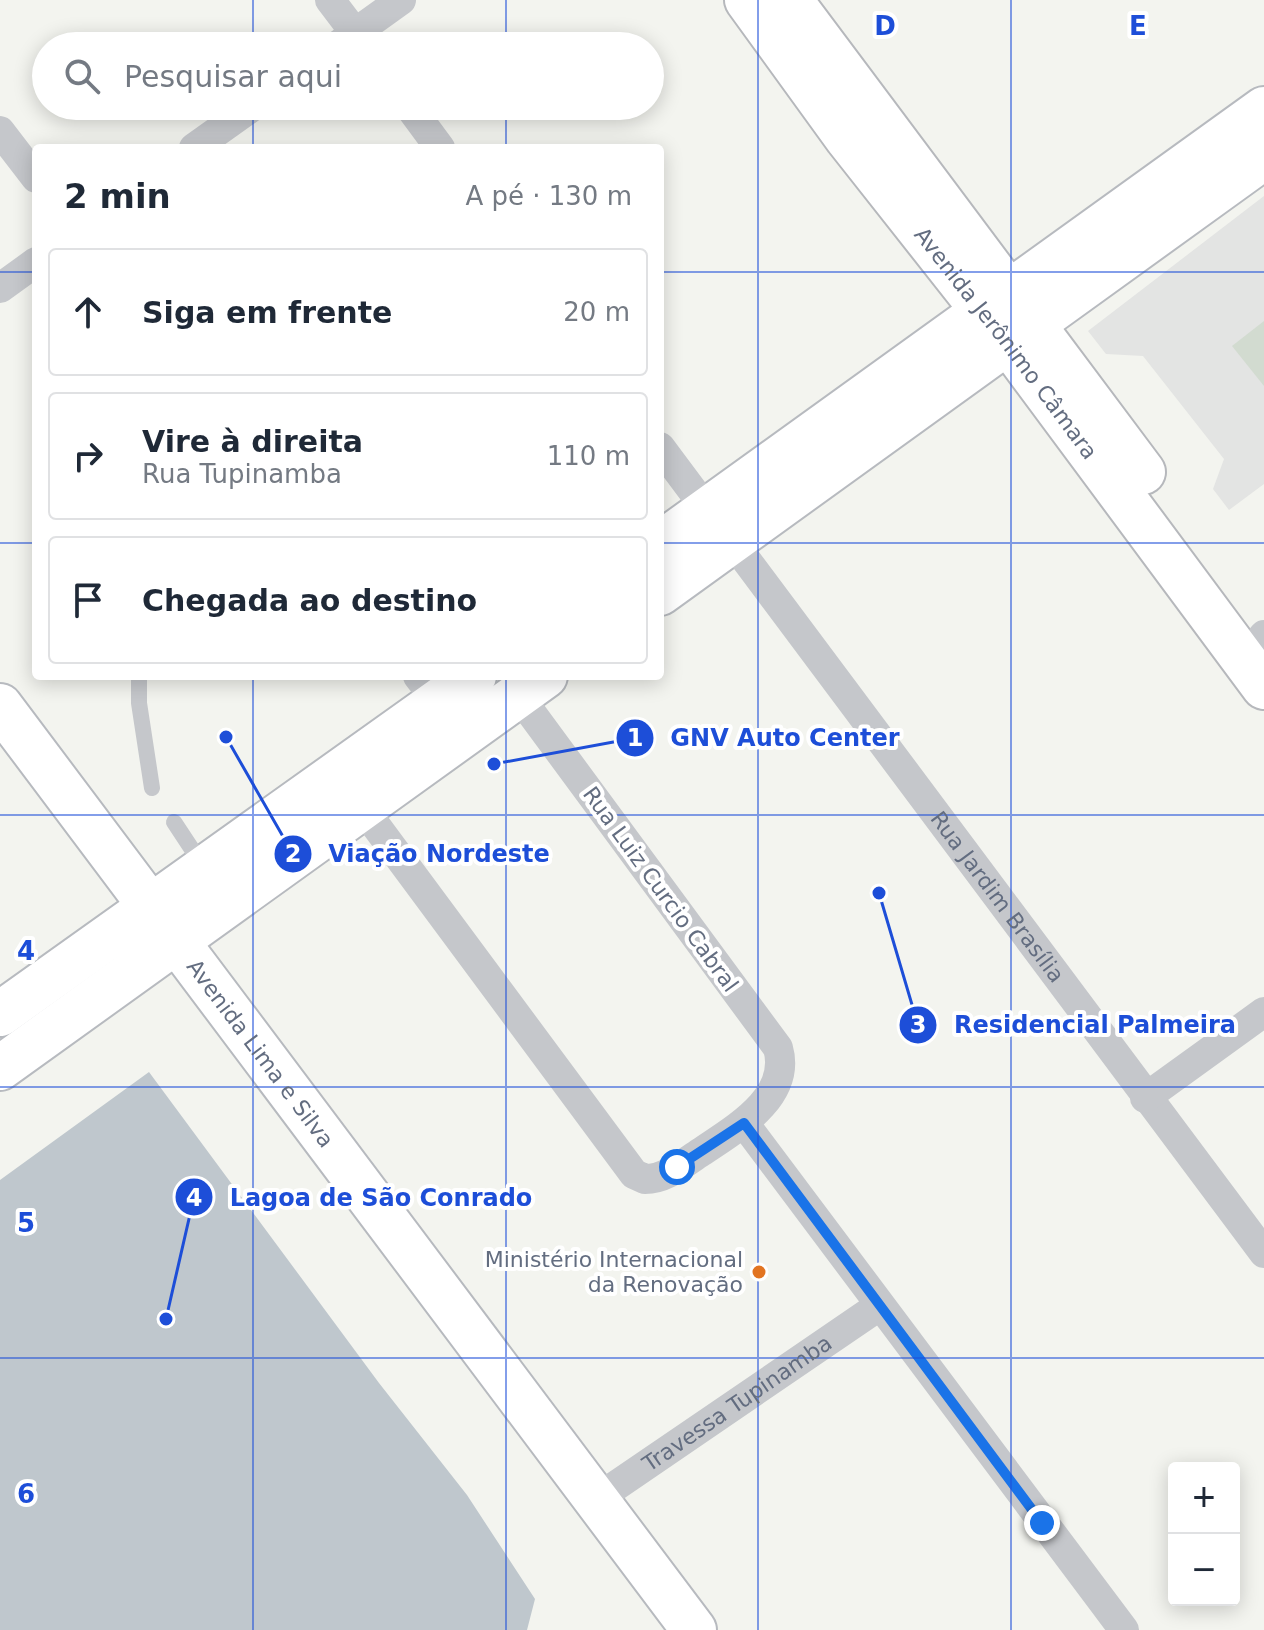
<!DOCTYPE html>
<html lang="pt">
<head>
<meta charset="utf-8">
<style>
	body { margin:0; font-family:"DejaVu Sans",sans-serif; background:#f6f6f7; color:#1f2937 }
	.controls { position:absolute; right:24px; bottom:24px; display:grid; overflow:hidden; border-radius:8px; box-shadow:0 4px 20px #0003 }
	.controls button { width:72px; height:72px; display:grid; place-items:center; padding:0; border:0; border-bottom:2px solid #e0e1e3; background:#fff; color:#1f2937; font:40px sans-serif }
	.stop { position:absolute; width:24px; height:24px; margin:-18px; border:6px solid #1a73e8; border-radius:50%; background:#fff }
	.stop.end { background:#1a73e8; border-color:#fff; box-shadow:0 2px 8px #0008 }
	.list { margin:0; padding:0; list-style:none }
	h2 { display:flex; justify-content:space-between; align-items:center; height:104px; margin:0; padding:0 32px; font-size:34px }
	h2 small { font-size:26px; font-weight:400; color:#747a83 }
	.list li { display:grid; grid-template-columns:52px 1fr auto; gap:24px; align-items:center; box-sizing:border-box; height:128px; margin:0 16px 16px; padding:0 16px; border:2px solid #e0e1e3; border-radius:8px }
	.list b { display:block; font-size:30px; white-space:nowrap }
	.list p { margin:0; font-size:26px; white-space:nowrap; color:#747a83 }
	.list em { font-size:26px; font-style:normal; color:#747a83 }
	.icon { flex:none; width:44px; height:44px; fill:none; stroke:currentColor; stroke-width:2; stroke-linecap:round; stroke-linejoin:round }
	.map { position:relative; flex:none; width:1264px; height:1630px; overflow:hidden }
	.search { position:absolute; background:#fff; box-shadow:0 4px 20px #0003; left:32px; top:32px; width:632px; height:88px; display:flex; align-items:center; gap:20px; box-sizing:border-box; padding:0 28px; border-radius:44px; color:#747a83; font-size:30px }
	.panel { position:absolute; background:#fff; box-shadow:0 4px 20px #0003; left:32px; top:144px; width:632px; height:536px; border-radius:8px }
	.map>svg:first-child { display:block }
	.built { fill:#e3e4e3 }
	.green { fill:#d2dbd0 }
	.water { fill:#bfc7cd }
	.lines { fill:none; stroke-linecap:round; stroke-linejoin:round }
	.secondary-casing { stroke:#b7babf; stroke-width:48 }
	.primary-casing { stroke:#b6b8bc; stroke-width:48 }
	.service { stroke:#c5c7cb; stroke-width:16 }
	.minor { stroke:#c5c7cb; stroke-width:30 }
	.secondary { stroke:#fff; stroke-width:44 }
	.primary { stroke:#fff; stroke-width:44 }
	.route { stroke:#1a73e8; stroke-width:10 }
	.grid { fill:none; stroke:#1d4ed8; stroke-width:2; stroke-opacity:0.55 }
	.poi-dot { fill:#e27421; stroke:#fff; stroke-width:3 }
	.labels { text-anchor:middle; stroke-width:8; stroke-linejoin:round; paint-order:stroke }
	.street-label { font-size:22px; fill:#636d80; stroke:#fff }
	.poi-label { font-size:22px; fill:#636d80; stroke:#fff; text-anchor:end }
	.grid-label { font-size:26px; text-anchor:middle; font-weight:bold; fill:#1d4ed8; stroke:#fff; stroke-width:8; stroke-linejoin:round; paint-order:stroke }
	.leader { fill:none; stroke:#1d4ed8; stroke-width:3 }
	.callout-dot { fill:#1d4ed8; stroke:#fff; stroke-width:3 }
	.mark-label { font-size:24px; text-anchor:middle; font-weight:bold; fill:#fff }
	.callout-label { font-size:24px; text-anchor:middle; font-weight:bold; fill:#1d4ed8; stroke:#fff; stroke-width:8; stroke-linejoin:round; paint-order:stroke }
</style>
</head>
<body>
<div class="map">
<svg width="1264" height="1630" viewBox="0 0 1264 1630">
	<rect width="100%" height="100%" fill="#f3f4ef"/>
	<path class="built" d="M1264 196V484L1229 510 1213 489 1224 459 1143 356 1106 354 1088 331Z"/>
	<path class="green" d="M1264 321V386L1232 346Z"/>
	<path class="water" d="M149 1072 379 1383 467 1495 535 1599 527 1630H0V1180Z"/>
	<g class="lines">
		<defs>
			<g id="secondary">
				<path d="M660 544 1264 109"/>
				<path d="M660 593 1264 157"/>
				<path id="s3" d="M0 706 694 1630"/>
				<path d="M0 1014 474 676"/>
				<path d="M0 1068 545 676"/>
			</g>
			<g id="primary">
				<path id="s4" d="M747 0 847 138 1008 342 1264 687"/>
				<path d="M790 0 1143 472"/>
			</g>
		</defs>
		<use href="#secondary" class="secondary-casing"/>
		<use href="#primary" class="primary-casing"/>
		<g class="service">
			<path d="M139 676V703L152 788"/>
			<path d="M174 822 203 866"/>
		</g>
		<g class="minor">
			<path d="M330 0 365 46"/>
			<path d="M337 46 401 0"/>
			<path d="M409 106 440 148"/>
			<path d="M0 131 36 178"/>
			<path d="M194 148 253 106"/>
			<path d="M0 288 36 262"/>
			<path d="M660 447 707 510"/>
			<path id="s1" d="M732 541 1264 1253"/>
			<path d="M1263 636 1264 635"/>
			<path d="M418 676 438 702"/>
			<path d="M362 807 634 1174 645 1179C666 1179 684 1163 701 1152 735 1129 792 1097 778 1048L518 695"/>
			<path d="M1145 1098 1264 1012"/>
			<path d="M744 1123 1124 1630"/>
			<path id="s2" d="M595 1500 879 1306"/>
		</g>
		<use href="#secondary" class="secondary"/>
		<use href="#primary" class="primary"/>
	</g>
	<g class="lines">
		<path class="route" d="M677 1167 744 1123 1042 1523"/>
	</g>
	<path class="grid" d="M253 0V46M506 0V46M758 0V1630M1011 0V1630M253 106V148M506 106V148M0 272H36M660 272H1264M0 543H36M660 543H1264M253 676V1630M506 676V1630M0 815H1264M0 1087H1264M0 1358H1264"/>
	<circle class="poi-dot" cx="759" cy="1272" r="8"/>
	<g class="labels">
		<g class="street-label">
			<text dy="8" stroke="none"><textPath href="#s4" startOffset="430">Avenida Jerônimo Câmara</textPath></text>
			<text transform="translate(661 889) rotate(54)" y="8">Rua Luiz Curcio Cabral</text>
			<text dy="8" stroke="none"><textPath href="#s1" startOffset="444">Rua Jardim Brasília</textPath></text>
			<text dy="8" stroke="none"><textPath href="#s3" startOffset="434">Avenida Lima e Silva</textPath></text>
			<text dy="8" stroke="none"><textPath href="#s2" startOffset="172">Travessa Tupinamba</textPath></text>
		</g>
		<g class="poi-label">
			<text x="743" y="1267">Ministério Internacional<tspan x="743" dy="25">da Renovação</tspan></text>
		</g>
	</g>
	<g class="grid-label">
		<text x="885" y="35">D</text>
		<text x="1138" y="35">E</text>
		<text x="26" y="960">4</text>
		<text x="26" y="1232">5</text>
		<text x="26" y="1503">6</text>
	</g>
	<path class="leader" d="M494 764L635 738M226 737L293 854M879 893L918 1025M166 1319L194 1197"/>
	<g class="callout-dot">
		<circle cx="494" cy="764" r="8"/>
		<circle cx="226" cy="737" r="8"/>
		<circle cx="879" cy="893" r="8"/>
		<circle cx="166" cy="1319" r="8"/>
		<circle cx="635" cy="738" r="20"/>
		<circle cx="293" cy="854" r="20"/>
		<circle cx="918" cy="1025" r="20"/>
		<circle cx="194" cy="1197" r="20"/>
	</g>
	<g class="mark-label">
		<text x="635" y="746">1</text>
		<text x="293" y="862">2</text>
		<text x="918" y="1033">3</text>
		<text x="194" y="1206">4</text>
	</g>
	<g class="callout-label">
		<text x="785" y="746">GNV Auto Center</text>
		<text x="439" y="862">Viação Nordeste</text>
		<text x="1095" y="1033">Residencial Palmeira</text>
		<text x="381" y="1206">Lagoa de São Conrado</text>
	</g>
</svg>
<div class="controls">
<button>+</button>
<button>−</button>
</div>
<div class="stop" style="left:677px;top:1167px"></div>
<div class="stop end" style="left:1042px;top:1523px"></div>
<div class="search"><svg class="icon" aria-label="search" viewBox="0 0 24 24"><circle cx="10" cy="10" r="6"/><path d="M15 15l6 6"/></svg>Pesquisar aqui</div>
<section class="panel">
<h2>2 min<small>A pé · 130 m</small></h2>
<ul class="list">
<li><svg class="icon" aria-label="ahead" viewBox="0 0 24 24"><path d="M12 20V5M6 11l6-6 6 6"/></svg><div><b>Siga em frente</b></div><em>20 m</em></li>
<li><svg class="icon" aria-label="right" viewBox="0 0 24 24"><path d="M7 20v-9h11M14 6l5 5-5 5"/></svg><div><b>Vire à direita</b><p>Rua Tupinamba</p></div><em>110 m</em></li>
<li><svg class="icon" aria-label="arrive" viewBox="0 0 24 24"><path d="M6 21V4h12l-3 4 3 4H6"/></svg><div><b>Chegada ao destino</b></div></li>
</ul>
</section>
</div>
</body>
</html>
